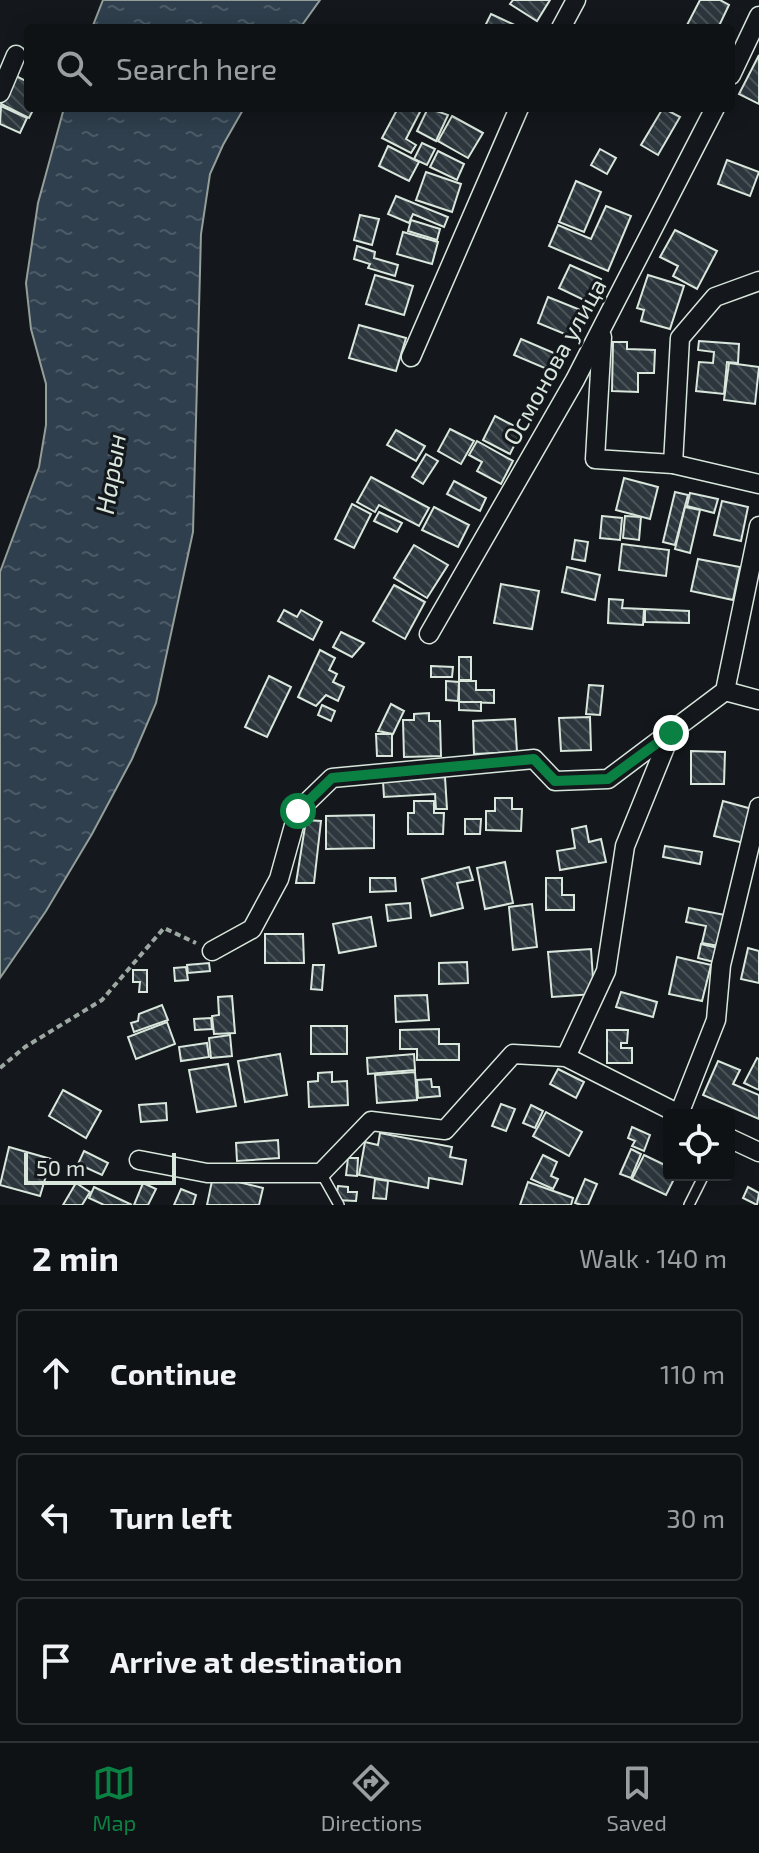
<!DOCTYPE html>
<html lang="en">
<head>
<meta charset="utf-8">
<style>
	body { margin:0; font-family:"Exo 2",sans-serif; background:#1d2022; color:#f1f3f6 }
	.controls { position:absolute; right:24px; bottom:24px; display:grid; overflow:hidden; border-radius:8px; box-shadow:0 4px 20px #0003 }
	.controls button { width:72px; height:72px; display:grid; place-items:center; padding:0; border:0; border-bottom:2px solid #2f3234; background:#0f1215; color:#f1f3f6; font:40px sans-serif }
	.scale { position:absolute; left:24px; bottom:20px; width:152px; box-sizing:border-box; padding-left:8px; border:4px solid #d8e6dc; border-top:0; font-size:22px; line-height:28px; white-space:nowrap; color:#d8e6dc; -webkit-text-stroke:6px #14181c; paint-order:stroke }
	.stop { position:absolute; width:24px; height:24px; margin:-18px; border:6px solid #0b8043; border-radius:50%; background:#fff }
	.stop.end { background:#0b8043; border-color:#fff; box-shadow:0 2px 8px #0008 }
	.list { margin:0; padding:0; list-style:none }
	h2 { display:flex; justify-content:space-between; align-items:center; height:104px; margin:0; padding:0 32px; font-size:34px }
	h2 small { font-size:26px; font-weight:400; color:#9b9ea0 }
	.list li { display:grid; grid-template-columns:52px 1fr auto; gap:24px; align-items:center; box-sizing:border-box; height:128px; margin:0 16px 16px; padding:0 16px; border:2px solid #2f3234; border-radius:8px }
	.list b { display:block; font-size:30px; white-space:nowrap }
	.list em { font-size:26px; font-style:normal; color:#9b9ea0 }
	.icon { flex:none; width:44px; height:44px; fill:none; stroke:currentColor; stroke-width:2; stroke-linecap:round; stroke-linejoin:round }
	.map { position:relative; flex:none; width:759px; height:1205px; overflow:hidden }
	.search { position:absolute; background:#0f1215; box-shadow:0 4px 20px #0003; left:24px; right:24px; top:24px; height:88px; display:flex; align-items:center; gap:20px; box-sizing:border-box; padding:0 28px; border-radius:8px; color:#9b9ea0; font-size:30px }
	.sheet { height:536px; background:#0f1215 }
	nav { display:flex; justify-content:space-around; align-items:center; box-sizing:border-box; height:112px; border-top:2px solid #2f3234; background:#0f1215; font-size:22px; color:#9b9ea0 }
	nav a { display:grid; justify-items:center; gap:4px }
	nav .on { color:#0b8043 }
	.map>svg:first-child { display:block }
	.water { fill:url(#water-ripples); stroke:#939e99; stroke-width:2 }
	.building { fill:url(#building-back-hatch); stroke:#d8e6dc; stroke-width:2 }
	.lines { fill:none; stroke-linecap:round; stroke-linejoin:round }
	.service-casing { stroke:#d8e6dc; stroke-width:12 }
	.minor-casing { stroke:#d8e6dc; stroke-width:21 }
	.path { stroke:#9da8a2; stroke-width:4; stroke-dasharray:6 4; stroke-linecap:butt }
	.service { stroke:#14181c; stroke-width:9 }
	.minor { stroke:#14181c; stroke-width:18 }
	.route { stroke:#0b8043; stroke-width:10 }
	.labels { text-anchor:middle; stroke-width:6; stroke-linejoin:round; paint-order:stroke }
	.street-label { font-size:24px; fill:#d8e6dc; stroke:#14181c }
	.water-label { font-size:26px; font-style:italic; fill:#d8e6dc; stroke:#14181c }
</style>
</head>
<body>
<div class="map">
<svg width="759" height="1205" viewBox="0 0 759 1205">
	<defs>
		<pattern id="water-ripples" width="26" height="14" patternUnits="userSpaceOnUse" patternTransform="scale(2)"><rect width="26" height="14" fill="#2f3f4d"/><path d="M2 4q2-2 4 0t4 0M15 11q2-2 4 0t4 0" fill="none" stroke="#4c5b66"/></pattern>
		<pattern id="building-back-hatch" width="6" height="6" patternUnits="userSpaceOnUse" patternTransform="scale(2)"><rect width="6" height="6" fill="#2c363c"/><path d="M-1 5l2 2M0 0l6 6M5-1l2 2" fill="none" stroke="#4a5358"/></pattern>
	</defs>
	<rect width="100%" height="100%" fill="#14181c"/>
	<g class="water">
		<path d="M103 0H320L300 28H92Z"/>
		<path d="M64 108H244L223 145 210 174 201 234 193 532 156 703 132 759 92 834 46 911 0 978V572L39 467 46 425V384L31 329 26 283 38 203Z"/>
	</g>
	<g class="building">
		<path d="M513 0H550L537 21 510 4Z"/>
		<path d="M700 0H720L729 5 718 28 686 27Z"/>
		<path d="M491 14 521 28H484Z"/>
		<path d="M759 55V104L739 94Z"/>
		<path d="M16 76 28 82V108H34L29 118 1 104Z"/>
		<path d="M1 106 27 118 20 133 0 124Z"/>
		<path d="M398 108H422L406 139 416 145 411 153 382 138Z"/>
		<path d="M428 108 448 115 436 141 417 131Z"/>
		<path d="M663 108 680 117 658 155 641 145Z"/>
		<path d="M452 116 483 133 468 158 438 141Z"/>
		<path d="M422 143 435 149 427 165 414 159Z"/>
		<path d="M388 146 419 162 409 181 379 166Z"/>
		<path d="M600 149 616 158 607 174 591 165Z"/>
		<path d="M438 151 464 164 457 180 430 167Z"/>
		<path d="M727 160 759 172 750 196 718 184Z"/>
		<path d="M426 172 461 184 452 212 416 200Z"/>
		<path d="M576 181 601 192 584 232 559 222Z"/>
		<path d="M396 196 448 217 444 227 413 214 409 223 388 214Z"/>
		<path d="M606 206 631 216 608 271 549 246 558 225 591 239Z"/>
		<path d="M360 215 379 219 372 245 354 240Z"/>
		<path d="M411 220 440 229 437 240 408 231Z"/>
		<path d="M675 230 717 251 697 289 673 276 678 266 660 257Z"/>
		<path d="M403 232 438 242 432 264 397 254Z"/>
		<path d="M357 246 375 252 374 258 398 265 395 276 368 268 370 264 354 259Z"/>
		<path d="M570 265 601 279 590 303 559 288Z"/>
		<path d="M375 275 413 286 404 315 366 304Z"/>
		<path d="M648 275 684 286 670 329 641 321 644 310 637 308Z"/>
		<path d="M548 297 583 311 572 337 538 323Z"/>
		<path d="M359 325 406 338 396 371 349 358Z"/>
		<path d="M521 339 561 356 554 372 514 355Z"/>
		<path d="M699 341 739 344 738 363 727 362 724 394 696 391 699 362 713 363 714 352 698 350Z"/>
		<path d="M613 342H627V349L655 350 654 373H638V392L612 391Z"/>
		<path d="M729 363 759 367 755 404 724 400Z"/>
		<path d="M495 416 522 430 510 454 483 440Z"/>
		<path d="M450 429 474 441 461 464 438 451Z"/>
		<path d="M396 430 425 446 416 461 387 445Z"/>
		<path d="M477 441 513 461 501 484 477 471 482 462 469 455Z"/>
		<path d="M426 454 438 461 423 484 412 477Z"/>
		<path d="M371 477 429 508 419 526 379 505 375 512 357 502Z"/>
		<path d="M624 478 658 487 650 519 616 510Z"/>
		<path d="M454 481 486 498 480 511 447 494Z"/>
		<path d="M675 492 688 495 675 545 663 542Z"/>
		<path d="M690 493 718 499 714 513 687 506Z"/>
		<path d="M722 501 748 507 741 541 714 535Z"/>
		<path d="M352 504 371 514 354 548 335 539Z"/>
		<path d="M434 507 469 525 458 547 422 530Z"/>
		<path d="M685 507 700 510 690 553 675 549Z"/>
		<path d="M379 512 402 523 397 532 374 521Z"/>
		<path d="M602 516 622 518 620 540 600 538Z"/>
		<path d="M625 516 641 517 639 540 623 538Z"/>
		<path d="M575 540 588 542 585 561 572 559Z"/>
		<path d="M622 544 669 550 666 576 619 570Z"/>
		<path d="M414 545 448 565 427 598 394 578Z"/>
		<path d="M698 559 740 567 733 600 691 591Z"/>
		<path d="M567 567 600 575 595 600 562 592Z"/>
		<path d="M501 584 539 591 532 629 494 623Z"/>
		<path d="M394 585 425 602 405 639 373 621Z"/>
		<path d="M609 599 623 600 622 608 644 609 643 625 608 623Z"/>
		<path d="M645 609 689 611V623L645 622Z"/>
		<path d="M284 610 297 617 301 610 322 622 313 640 278 621Z"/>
		<path d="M341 632 364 643 352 657 333 647Z"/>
		<path d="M320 650 335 658 329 670 337 674 333 682 344 687 338 701 326 695 316 706 298 697Z"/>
		<rect x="459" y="657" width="12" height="23"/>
		<path d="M431 666 453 667 452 677H431Z"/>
		<path d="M269 676 291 687 267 737 245 727Z"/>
		<path d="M446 681 459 682 458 701 446 700Z"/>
		<path d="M459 681H476V690H494V703L459 702Z"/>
		<path d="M589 685 603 686 600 715 586 714Z"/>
		<path d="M459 702H481V711L459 710Z"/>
		<path d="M391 704 404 711 393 734 378 731Z"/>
		<path d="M322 705 335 711 331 721 318 715Z"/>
		<path d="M429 713V721H440L441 756 404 757 403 720H414V714Z"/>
		<path d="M590 717 591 750 561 751 559 718Z"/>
		<path d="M515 719 517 752 474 754 473 721Z"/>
		<path d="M376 734H392V756H377Z"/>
		<path d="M691 751 725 752 724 784H691Z"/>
		<path d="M445 777 447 809H436L435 794 384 797 383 781Z"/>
		<path d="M495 798H512V809H522L521 831 486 830V811H495Z"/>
		<path d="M414 801H434V813H444L443 834H408V813H414Z"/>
		<path d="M723 801 752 809 744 843 714 836Z"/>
		<path d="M374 815V848L326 849V816Z"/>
		<path d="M465 819H481L480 834H465Z"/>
		<path d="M306 820 321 821 314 883H296Z"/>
		<path d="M586 826 589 842 601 839 606 862 560 870 557 851 575 848 572 829Z"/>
		<path d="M665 846 702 852 700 864 663 857Z"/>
		<path d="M505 862 513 903 485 909 477 868Z"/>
		<path d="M469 867 473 880 457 883 463 908 431 916 422 879Z"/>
		<path d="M370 878H395L396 891 370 892Z"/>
		<path d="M546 878H562V895H574V910H546Z"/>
		<path d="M410 903 411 918 388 921 386 905Z"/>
		<path d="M532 904 537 947 513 950 509 907Z"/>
		<path d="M689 908 725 915 719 946 702 943 706 926 686 922Z"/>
		<path d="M371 917 376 946 339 953 333 924Z"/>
		<path d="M265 934H303L304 963H265Z"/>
		<path d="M701 944 718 948 714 962 698 958Z"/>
		<path d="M748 948 759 951V983L741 979Z"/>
		<path d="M591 949 594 994 552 997 548 952Z"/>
		<path d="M677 957 711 965 702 1001 669 994Z"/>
		<path d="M467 962 468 983 439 984V963Z"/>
		<path d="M209 963 210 971 188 973 187 965Z"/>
		<path d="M313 965H324L322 990 311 989Z"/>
		<path d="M186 967 188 980 175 981 174 968Z"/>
		<path d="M133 970H147V992H139L140 982H133Z"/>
		<path d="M621 992 657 1002 653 1017 616 1007Z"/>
		<path d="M427 995 429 1020 396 1022 395 996Z"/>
		<path d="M232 996 235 1033 214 1034 212 1016 219 1015 218 997Z"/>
		<path d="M162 1005 168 1020 134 1032 131 1023 138 1021 139 1014Z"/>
		<path d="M211 1018 212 1029 195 1030 194 1019Z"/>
		<path d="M167 1022 175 1044 136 1059 128 1037Z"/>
		<rect x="311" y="1026" width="36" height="28"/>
		<path d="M439 1029V1044H459V1060H417V1049H400V1030Z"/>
		<path d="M607 1030H628L627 1043H621V1048H632V1063H607Z"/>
		<path d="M230 1035 232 1056 211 1058 209 1038Z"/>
		<path d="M207 1043 209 1057 181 1061 179 1047Z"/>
		<path d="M280 1054 287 1095 245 1102 238 1061Z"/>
		<path d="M414 1054 415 1070 368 1074 367 1058Z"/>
		<path d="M757 1058 759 1059V1090L744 1083Z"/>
		<path d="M718 1061 740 1070 733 1084 759 1095V1119L703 1095Z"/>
		<path d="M228 1064 236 1106 197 1112 189 1070Z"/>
		<path d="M558 1069 584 1082 576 1098 550 1084Z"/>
		<path d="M332 1072V1082L347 1081 348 1105 309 1107 308 1082 318 1081V1073Z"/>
		<path d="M415 1072 417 1100 377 1103 375 1075Z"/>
		<path d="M431 1079 432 1087H439L440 1096 418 1098 417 1080Z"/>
		<path d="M63 1090 101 1111 86 1138 49 1116Z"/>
		<path d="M166 1103 167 1120 141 1122 139 1105Z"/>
		<path d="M501 1104 515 1109 506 1131 492 1126Z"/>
		<path d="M531 1105 543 1111 535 1128 523 1123Z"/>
		<path d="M546 1112 582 1132 569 1156 533 1136Z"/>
		<path d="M632 1127 650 1135 644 1151 632 1146 635 1141 628 1138Z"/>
		<path d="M380 1133 452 1147 450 1157 466 1160 462 1184 429 1178 428 1188 359 1175 365 1142 378 1145Z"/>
		<path d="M278 1140 279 1158 237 1161 236 1143Z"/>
		<path d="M9 1147 51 1159 40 1196 0 1185Z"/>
		<path d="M631 1149 641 1154 631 1178 620 1174Z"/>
		<path d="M84 1151 108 1163 102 1175 78 1164Z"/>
		<path d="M543 1155 557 1162 551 1176 558 1179 553 1189 531 1179Z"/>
		<path d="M644 1155 669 1167V1175H676L666 1195 632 1179Z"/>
		<path d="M348 1158H358L357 1176 346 1175Z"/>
		<path d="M213 1176 263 1188 259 1205H207Z"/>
		<path d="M375 1179 388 1181 386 1199 373 1198Z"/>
		<path d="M585 1179 597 1184 588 1205H581L575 1203Z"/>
		<path d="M528 1182 573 1198 571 1205H520Z"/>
		<path d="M76 1183 90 1192 82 1205H63Z"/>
		<path d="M143 1183 156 1189 148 1205H134Z"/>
		<path d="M338 1186 348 1187V1192H357L356 1201 336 1200Z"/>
		<path d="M94 1187 132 1205H104L89 1198Z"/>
		<path d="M748 1187 759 1193 757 1205 743 1198Z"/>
		<path d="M181 1189 196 1195 193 1205H174Z"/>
	</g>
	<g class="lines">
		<defs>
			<g id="service">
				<path d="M321 1173 339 1205"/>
				<path d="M689 1205 704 1175"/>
			</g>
			<g id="minor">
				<path d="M561 28 576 0"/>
				<path d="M731 75 759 16"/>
				<path d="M0 93 16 55"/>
				<path d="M602 337 595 459 673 464 759 484"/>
				<path d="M411 357 519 108"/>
				<path d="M673 464 680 338 715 297 759 281"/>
				<path d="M429 634 575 380 715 108"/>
				<path d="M725 691 759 700"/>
				<path d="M212 951 252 929 279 879 298 811 332 778 534 759 555 781 608 779 725 691 759 526"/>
				<path d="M566 1057 606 971 625 846 670 735"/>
				<path d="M679 1114 716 1020 721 965 759 807"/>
				<path d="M729 1138 759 1152"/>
				<path d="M139 1160 207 1173H321L371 1121 445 1130 513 1054 566 1057 681 1115"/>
			</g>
		</defs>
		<use href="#service" class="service-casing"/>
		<use href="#minor" class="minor-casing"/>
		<path class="path" d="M0 1068 25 1047 102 1000 164 928 196 943"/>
		<use href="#service" class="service"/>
		<use href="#minor" class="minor"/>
	</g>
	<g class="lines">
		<path class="route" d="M298 811 332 778 534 759 555 781 608 779 671 733"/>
	</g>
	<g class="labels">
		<g class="street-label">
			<text transform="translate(555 362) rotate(-61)" y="8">Осмонова улица</text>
		</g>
		<g class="water-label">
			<text transform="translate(111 474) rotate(-81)" y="9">Нарын</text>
		</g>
	</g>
</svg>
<div class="controls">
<button><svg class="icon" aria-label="locate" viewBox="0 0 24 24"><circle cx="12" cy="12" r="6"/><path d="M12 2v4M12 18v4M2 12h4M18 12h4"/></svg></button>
</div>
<div class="scale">50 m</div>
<div class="stop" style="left:298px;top:811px"></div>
<div class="stop end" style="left:671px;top:733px"></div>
<div class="search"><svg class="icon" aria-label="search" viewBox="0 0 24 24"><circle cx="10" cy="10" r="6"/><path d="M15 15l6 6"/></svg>Search here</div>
</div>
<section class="sheet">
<h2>2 min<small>Walk · 140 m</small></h2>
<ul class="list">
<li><svg class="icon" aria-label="ahead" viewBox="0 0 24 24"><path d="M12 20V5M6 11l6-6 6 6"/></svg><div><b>Continue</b></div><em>110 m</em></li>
<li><svg class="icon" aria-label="left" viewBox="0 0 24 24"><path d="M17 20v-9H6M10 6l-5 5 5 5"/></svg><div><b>Turn left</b></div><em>30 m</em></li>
<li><svg class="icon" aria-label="arrive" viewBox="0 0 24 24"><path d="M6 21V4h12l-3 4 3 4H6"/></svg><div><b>Arrive at destination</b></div></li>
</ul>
</section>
<nav>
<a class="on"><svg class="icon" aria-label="map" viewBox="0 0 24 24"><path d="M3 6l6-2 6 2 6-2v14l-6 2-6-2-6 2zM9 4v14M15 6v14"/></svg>Map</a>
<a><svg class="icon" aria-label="directions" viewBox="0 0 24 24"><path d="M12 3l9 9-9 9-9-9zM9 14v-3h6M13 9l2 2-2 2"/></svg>Directions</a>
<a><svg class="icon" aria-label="saved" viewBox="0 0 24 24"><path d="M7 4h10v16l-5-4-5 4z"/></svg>Saved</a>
</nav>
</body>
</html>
